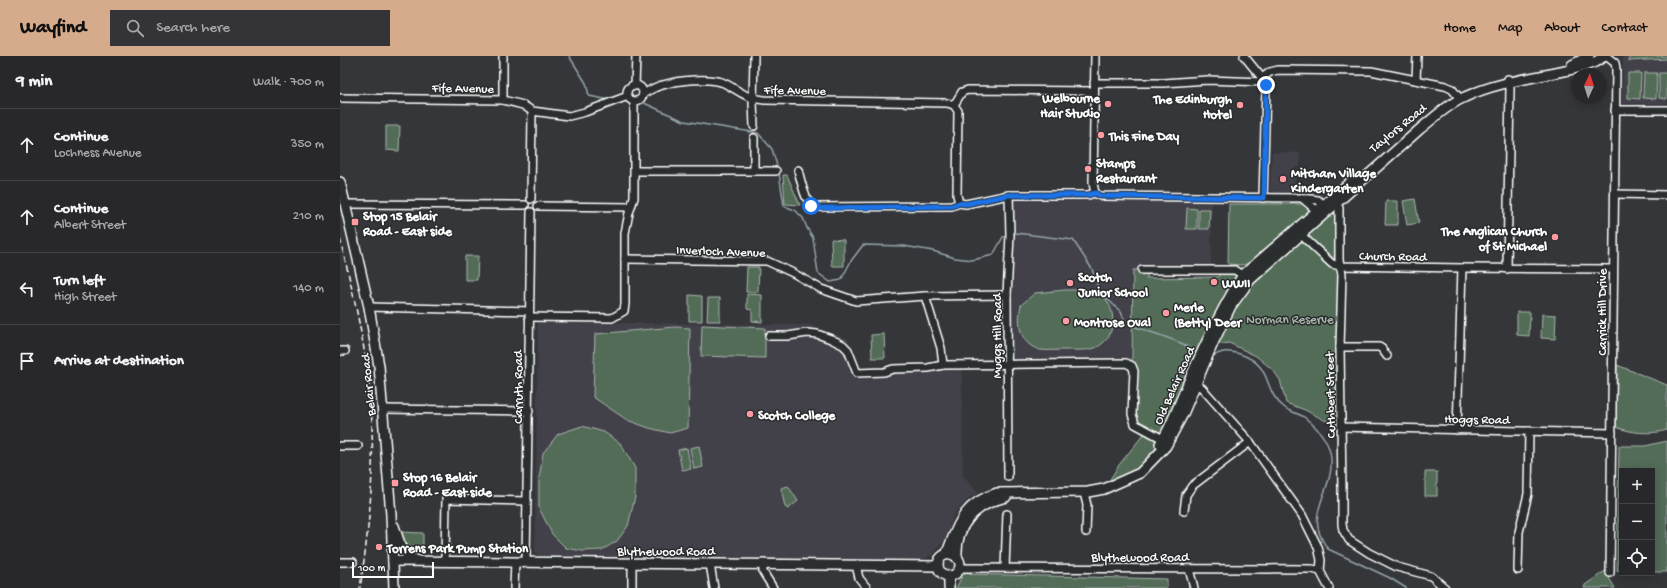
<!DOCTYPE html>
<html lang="en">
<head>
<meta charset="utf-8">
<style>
	body { margin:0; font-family:"Gochi Hand",sans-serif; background:#343438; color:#f1f3f6 }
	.controls { position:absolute; right:12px; bottom:12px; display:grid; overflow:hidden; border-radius:0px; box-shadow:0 2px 10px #0003 }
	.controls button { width:36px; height:36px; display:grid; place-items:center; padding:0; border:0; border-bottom:1px solid #444448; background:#28282c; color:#f1f3f6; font:20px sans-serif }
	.compass { position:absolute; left:1231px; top:12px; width:36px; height:36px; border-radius:50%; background:#28282c; box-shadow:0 2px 10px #0003; rotate:4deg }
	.scale { position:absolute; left:12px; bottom:10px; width:82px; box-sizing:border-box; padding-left:4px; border:2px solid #fff; border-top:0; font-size:11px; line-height:14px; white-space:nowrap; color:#fff; -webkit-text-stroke:3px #2a2d2e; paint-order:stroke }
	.stop { position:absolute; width:12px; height:12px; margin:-9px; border:3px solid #1a73e8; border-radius:50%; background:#fff }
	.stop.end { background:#1a73e8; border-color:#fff; box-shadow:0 1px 4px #0008 }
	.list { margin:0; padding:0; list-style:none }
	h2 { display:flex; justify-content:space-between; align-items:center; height:52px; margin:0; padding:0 16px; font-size:17px }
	h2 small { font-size:13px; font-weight:400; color:#a5a6a9 }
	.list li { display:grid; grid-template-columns:26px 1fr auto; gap:12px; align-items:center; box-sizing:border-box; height:72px; padding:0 16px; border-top:1px solid #444448 }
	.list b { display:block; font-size:15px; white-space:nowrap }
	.list p { margin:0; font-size:13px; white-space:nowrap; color:#a5a6a9 }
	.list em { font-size:13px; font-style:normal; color:#a5a6a9 }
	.icon { flex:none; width:22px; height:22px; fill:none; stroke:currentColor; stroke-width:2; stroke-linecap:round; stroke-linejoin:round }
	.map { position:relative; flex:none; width:1327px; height:532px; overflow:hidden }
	header { display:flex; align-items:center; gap:24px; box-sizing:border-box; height:56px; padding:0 20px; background:#d6ab8b; color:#111 }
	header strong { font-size:19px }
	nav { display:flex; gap:22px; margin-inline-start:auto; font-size:14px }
	.search { width:280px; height:36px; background:#343438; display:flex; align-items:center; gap:10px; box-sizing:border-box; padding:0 14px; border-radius:0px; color:#a5a6a9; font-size:15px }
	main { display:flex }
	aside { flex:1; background:#28282c }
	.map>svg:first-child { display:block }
	.built { fill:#424048 }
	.green { fill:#536c59; stroke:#a9b6ac }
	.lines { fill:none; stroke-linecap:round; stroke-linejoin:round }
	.stream { stroke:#94a5a9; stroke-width:1.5 }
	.minor-casing { stroke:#fff; stroke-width:10 }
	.major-casing { stroke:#fff; stroke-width:12 }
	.minor { stroke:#2a2d2e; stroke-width:7 }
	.major { stroke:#2a2d2e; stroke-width:9 }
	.rail { stroke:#fff; stroke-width:1.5; stroke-dasharray:6 3; stroke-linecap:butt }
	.route { stroke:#1a73e8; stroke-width:5 }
	.poi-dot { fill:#ff9aa2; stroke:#2a2d2e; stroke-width:1.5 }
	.labels { text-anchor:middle; stroke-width:3; stroke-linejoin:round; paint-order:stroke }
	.street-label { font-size:13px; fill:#fff; stroke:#2a2d2e }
	.poi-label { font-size:13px; font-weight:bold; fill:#fff; stroke:#2a2d2e; text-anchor:start }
	.park-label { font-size:13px; fill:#a9b6ac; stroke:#2a2d2e }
</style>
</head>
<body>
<header>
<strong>Wayfind</strong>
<div class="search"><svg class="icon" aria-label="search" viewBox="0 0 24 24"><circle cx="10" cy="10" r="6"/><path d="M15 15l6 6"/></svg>Search here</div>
<nav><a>Home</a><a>Map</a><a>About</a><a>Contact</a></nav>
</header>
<main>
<aside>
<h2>9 min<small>Walk · 700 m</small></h2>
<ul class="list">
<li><svg class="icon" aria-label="ahead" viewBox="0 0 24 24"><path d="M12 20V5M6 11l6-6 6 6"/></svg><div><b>Continue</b><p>Lochness Avenue</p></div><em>350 m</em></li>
<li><svg class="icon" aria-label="ahead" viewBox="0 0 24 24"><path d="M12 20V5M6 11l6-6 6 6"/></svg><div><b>Continue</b><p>Albert Street</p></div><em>210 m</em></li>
<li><svg class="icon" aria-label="left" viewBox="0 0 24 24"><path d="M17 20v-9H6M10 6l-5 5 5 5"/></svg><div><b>Turn left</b><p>High Street</p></div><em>140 m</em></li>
<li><svg class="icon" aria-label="arrive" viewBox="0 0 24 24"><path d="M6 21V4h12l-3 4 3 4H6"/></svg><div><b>Arrive at destination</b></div></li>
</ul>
</aside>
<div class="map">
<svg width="1327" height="532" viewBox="0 0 1327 532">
	<rect width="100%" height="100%" fill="#35363a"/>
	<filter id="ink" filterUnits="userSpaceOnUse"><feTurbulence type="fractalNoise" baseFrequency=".025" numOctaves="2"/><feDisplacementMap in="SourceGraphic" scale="8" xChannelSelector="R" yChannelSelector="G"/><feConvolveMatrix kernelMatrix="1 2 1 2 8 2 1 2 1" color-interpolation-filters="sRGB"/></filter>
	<g filter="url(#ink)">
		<g class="built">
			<path d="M1283 0H1327V49L1282 48Z"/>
			<path d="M932 96 960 97V111H955V137H935L930 134Z"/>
			<path d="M669 139 872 141 871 214H793L792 310 668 308Z"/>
			<path d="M198 266 469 269 508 283 517 311 622 309 623 420 638 437 628 443 614 458 605 484 593 498 581 505 199 500 195 496Z"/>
		</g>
		<g class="green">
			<path d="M1289 0H1327V3L1289 5Z"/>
			<path d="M1288 17H1301L1300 43 1288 42Z"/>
			<path d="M1304 17H1317L1316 43 1303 42Z"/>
			<path d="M1319 17H1327V43L1319 42Z"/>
			<path d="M46 70H60L59 95 46 94Z"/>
			<path d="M443 119H447L460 149 445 148Z"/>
			<path d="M1075 143 1079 167 1067 169 1063 145Z"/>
			<path d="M1046 145H1058V169H1045Z"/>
			<path d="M889 148H962L968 150 969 157 911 206 903 209 888 208Z"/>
			<path d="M847 152 857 153V173H846Z"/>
			<path d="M859 153H870L869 173H859Z"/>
			<path d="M995 153V203L967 180 969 176Z"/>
			<path d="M960 178 1000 210 999 375 987 364 986 365 965 354 946 347 940 324 933 314 916 300 889 287 876 289 886 266 903 239Z"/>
			<path d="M491 183 504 184V210H492Z"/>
			<path d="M125 200H138L137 224H125Z"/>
			<path d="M407 211H419L418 236H406Z"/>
			<path d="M793 214H811L806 222 878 221 882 214 903 219 829 386 800 417 764 433 779 409 807 374 795 368 792 310Z"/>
			<path d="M725 234C734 234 745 233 753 235 778 242 780 282 755 292 749 295 732 294 725 294 717 294 708 295 700 294 679 288 677 267 681 249L695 237Z"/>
			<path d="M407 238 422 239V266L412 265V254L407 253Z"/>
			<path d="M349 239 362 240V265H349Z"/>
			<path d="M368 242H380V265H367Z"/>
			<path d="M1177 256H1190L1189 280 1177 279Z"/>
			<path d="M1202 258 1216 259 1215 283 1201 282Z"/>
			<path d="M362 269 425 272V302L361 300Z"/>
			<path d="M335 271 350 272 348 372 330 377 309 372 287 364 253 341 255 278Z"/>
			<path d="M544 278 545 302H532L531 279Z"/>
			<path d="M1277 309 1327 329V374C1311 379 1291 377 1276 371Z"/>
			<path d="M242 370 264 376 280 387 295 412V441L288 470 277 485 262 494 242 495 226 492 212 478 199 452V424L203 397 218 378Z"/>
			<path d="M1327 385V516H1312V415H1282V516L1277 515 1279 390H1305Z"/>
			<path d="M359 390 363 411 354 413 350 392Z"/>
			<path d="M347 392 351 413 342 414 338 394Z"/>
			<rect x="1085" y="416" width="12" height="24"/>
			<path d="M448 430 458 445 448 453 445 451 441 432Z"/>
			<path d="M61 476 83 477V497C71 494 65 489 61 476Z"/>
			<path d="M1265 515 1275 532H1244L1245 529Z"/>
			<path d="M623 518 827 523V532H616Z"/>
		</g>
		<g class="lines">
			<g class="stream">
				<path d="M229 0 246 27 249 40 270 44"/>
				<path d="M302 46 344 65 418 77 432 93 438 113"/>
				<path d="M439 117 444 150 455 154 463 162 467 172 473 182 478 217 490 226 501 224 511 205 523 189 564 190 593 195 615 202 633 204 653 199 663 181 668 180"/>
				<path d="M672 178 676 177 733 184 752 213 759 235 781 256 786 268C805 274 825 280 843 288 849 291 852 296 858 298"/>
				<path d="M871 301C883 295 886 294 900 298 935 310 921 334 945 352 950 356 958 357 964 361 977 371 990 386 991 403 994 437 961 457 988 493L1050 522 1066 532"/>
			</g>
			<defs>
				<g id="minor">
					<path d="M163 0V44"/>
					<path d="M414 0 413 47 414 70"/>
					<path d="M755 0 753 127 755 137 760 140 962 142 978 144 984 149"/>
					<path d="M904 0 922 22 926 32 923 142"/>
					<path d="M1266 0 1275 7 1276 13 1270 517"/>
					<path d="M922 22 930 16 938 14 1031 15 1105 30 1112 33 1117 39"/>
					<path d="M1076 24 1077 0"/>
					<path d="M754 27H824L867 24 924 26"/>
					<circle cx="295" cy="37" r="8"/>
					<path d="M295 30 296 0"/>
					<path d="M303 38C309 35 316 30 323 29 338 24 370 21 384 27 400 35 405 42 424 44L607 47 614 49"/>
					<path d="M0 42 163 44 183 49 192 55 229 60 245 56 288 40"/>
					<path d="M614 49 622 36 628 34 754 35"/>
					<path d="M614 49 618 55 617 139 619 147"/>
					<path d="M1275 54H1327"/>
					<path d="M414 82V115"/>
					<path d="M458 114C461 124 465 149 475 151L612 150 619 147 626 148 669 139H748L755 137"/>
					<path d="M295 115H436"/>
					<path d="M1275 138 1327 139"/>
					<path d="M962 142 976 154"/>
					<path d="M191 143 192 55"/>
					<path d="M5 148 185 149"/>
					<path d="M198 150 291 151"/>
					<path d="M999 152V204L1002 218 1000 291 1002 434V468L1003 474 1009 484 1029 497 1057 511 1091 520 1105 532"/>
					<path d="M958 176 992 208 1000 210 1122 212 1273 213"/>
					<path d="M285 203 427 205 453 217 481 233 516 245 585 240 667 239"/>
					<path d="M1167 213 1170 32 1168 23"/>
					<path d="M802 214H895L906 221"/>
					<path d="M585 240 601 292 603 309 786 307 792 310 794 315 792 358 795 368 823 383"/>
					<path d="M29 251 189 255"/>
					<path d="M189 261 272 262 284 255 285 248V177L289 157 294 142V45"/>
					<path d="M429 280H448L467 277 477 278 491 283 503 289 508 294 517 317 544 316 553 313 588 312 603 309"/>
					<path d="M1000 291H1039L1042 293 1047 300"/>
					<path d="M0 295H5"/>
					<path d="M852 326 862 332 910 386 962 459 978 491 981 504 980 515"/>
					<path d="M43 353 189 355"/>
					<path d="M1001 371 1272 377"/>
					<path d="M1117 374 1122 212"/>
					<path d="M0 390H18"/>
					<path d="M668 421 667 239 670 179 669 139"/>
					<path d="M744 437 747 449 746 476"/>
					<path d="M844 455 846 439 852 430 910 386"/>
					<path d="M105 505 106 443 187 445"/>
					<path d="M0 506H13"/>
					<path d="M186 506 191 156"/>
					<path d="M423 507V516L433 532"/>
					<path d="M370 508 374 532"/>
					<path d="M516 509 519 522 527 532"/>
					<path d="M620 512 972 513 980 515"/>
					<path d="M665 512 667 458"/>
					<path d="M849 513 854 532"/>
					<path d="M1178 514 1179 476 1188 438 1189 375"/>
					<path d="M980 515 989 532"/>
					<path d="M174 532 175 506"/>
					<path d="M292 532V507"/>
				</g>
				<g id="major">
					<path d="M1232 9 1249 0"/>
					<path d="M0 126 29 251 39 310 51 459 54 532"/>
					<path d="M820 388C832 370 839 347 848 327 864 290 881 253 903 219L1015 122"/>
					<path d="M54 470C59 484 61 499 76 504"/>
					<circle cx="609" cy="509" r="11"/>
					<path d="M606 499C618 469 622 448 657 437L748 436 764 433 800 417 826 390 843 358 874 285 891 250 910 224 1080 73C1094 62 1108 48 1125 41 1161 24 1204 21 1242 11L1255 6 1265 0"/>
					<path d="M617 502C615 468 635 449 666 441"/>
					<path d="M53 505 598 510"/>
					<path d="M609 520V532"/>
				</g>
			</defs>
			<use href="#minor" class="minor-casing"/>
			<use href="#major" class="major-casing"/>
			<use href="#minor" class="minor"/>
			<use href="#major" class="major"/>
			<path class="rail" d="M0 183C11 228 22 274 28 320 37 391 31 461 20 532"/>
		</g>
	</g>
	<g class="lines" filter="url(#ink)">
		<path class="route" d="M471 150 475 152H490L612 150 619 147 626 148 668 139H748L756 137 760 140 924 142 926 29"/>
	</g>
	<g class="poi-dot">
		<circle cx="768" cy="48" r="4"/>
		<circle cx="900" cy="49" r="4"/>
		<circle cx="761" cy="79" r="4"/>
		<circle cx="748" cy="113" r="4"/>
		<circle cx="943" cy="123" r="4"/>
		<rect x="11" y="162" width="8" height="8" rx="2"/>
		<circle cx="1215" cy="181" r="4"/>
		<circle cx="874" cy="226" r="4"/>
		<circle cx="730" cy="227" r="4"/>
		<circle cx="826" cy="257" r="4"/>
		<circle cx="726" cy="265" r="4"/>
		<circle cx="410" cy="358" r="4"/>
		<rect x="51" y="423" width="8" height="8" rx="2"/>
		<circle cx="39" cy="491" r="4"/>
	</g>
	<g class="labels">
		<g class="street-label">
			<text transform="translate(123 31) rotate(1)" y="5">Fife Avenue</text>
			<text transform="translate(455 33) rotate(1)" y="5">Fife Avenue</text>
			<text transform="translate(1057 71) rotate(-39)" y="5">Taylors Road</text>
			<text transform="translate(381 194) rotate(2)" y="5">Inverloch Avenue</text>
			<text transform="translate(1053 199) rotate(1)" y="5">Church Road</text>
			<text transform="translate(1261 256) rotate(-90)" y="5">Carrick Hill Drive</text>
			<text transform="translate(656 280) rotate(-90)" y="5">Muggs Hill Road</text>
			<text transform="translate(27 329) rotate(-96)" y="5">Belair Road</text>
			<text transform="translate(833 329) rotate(-66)" y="5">Old Belair Road</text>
			<text transform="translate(177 331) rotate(-90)" y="5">Carruth Road</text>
			<text transform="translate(989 339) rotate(-91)" y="5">Cuthbert Street</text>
			<text transform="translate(1137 362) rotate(1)" y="5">Hoggs Road</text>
			<text x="326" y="499">Blythewood Road</text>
			<text x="800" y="505">Blythewood Road</text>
		</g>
		<g class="poi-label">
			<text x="760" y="46" text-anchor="end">Welbourne<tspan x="760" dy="15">Hair Studio</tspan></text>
			<text x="892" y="47" text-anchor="end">The Edinburgh<tspan x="892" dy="15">Hotel</tspan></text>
			<text x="769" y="84">This Fine Day</text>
			<text x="756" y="111">Stamps<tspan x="756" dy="15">Restaurant</tspan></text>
			<text x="951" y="121">Mitcham Village<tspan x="951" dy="15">Kindergarten</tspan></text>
			<text x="23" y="164">Stop 15 Belair<tspan x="23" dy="15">Road - East side</tspan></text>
			<text x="1207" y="179" text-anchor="end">The Anglican Church<tspan x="1207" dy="15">of St Michael</tspan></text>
			<text x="738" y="225">Scotch<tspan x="738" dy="15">Junior School</tspan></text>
			<text x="882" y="231">WWII</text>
			<text x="834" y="255">Merle<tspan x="834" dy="15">(Betty) Deer</tspan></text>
			<text x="734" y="270">Montrose Oval</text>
			<text x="418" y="363">Scotch College</text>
			<text x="63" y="425">Stop 16 Belair<tspan x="63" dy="15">Road - East side</tspan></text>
			<text x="47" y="496">Torrens Park Pump Station</text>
		</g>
		<g class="park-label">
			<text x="950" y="267">Norman Reserve</text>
		</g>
	</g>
</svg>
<div class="controls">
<button>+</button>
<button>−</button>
<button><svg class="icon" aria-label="locate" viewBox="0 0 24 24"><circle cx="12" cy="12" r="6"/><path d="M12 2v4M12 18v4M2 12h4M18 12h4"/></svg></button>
</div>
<svg class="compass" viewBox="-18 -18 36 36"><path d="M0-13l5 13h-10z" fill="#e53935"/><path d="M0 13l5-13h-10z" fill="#a5a6a9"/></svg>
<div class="scale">100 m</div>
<div class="stop" style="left:471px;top:150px"></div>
<div class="stop end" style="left:926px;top:29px"></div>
</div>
</main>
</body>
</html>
